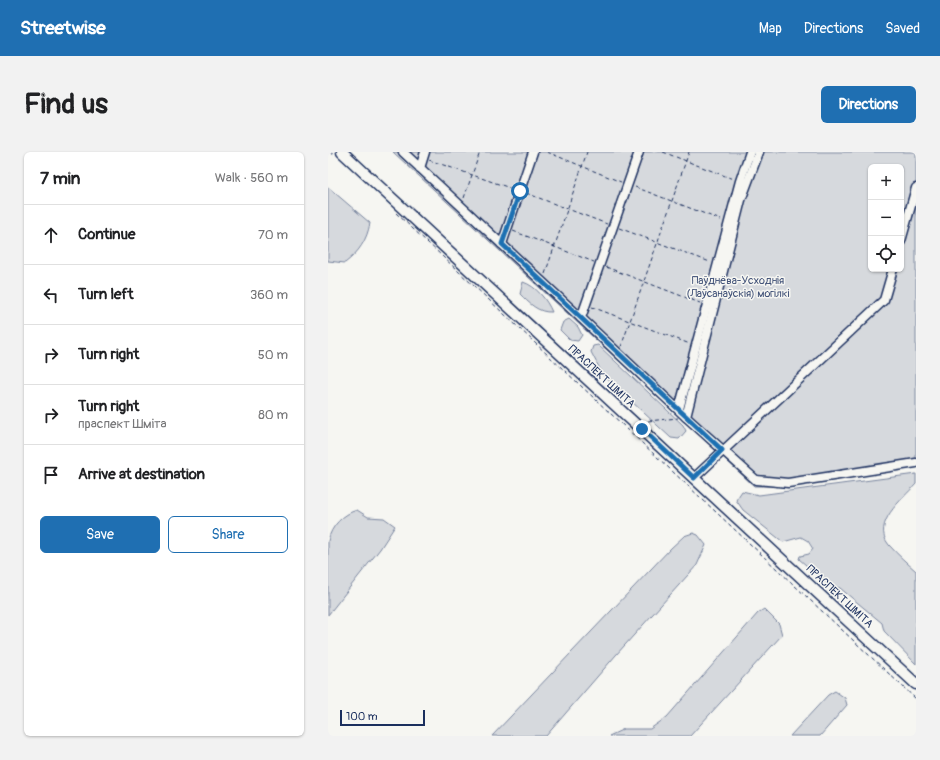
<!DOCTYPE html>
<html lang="en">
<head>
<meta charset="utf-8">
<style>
	body { margin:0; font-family:Pangolin,sans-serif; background:#f2f2f2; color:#202124 }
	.controls { position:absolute; right:12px; top:12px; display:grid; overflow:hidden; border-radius:6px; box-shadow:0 1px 3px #0004 }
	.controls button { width:36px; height:36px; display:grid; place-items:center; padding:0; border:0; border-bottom:1px solid #e0e0e0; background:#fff; color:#202124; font:20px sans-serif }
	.scale { position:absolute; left:12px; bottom:10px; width:85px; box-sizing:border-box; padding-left:4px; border:2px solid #1b2f5e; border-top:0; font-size:11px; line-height:14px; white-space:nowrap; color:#1b2f5e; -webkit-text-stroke:3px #f6f6f2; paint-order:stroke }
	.stop { position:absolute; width:12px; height:12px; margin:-9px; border:3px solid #1f6fb2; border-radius:50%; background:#fff }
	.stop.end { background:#1f6fb2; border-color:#fff; box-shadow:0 1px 4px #0008 }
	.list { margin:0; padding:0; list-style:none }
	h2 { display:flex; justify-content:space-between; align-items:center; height:52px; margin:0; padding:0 16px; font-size:17px }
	h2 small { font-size:13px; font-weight:400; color:#757577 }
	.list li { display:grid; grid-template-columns:26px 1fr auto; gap:12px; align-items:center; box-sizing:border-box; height:60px; padding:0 16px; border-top:1px solid #e0e0e0 }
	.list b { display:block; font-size:15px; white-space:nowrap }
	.list p { margin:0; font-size:13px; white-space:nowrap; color:#757577 }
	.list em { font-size:13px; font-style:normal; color:#757577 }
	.actions { display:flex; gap:8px; padding:12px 16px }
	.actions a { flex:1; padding:9px 0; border:1px solid #1f6fb2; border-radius:6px; text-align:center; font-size:14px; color:#1f6fb2 }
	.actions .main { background:#1f6fb2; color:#fff }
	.icon { flex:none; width:22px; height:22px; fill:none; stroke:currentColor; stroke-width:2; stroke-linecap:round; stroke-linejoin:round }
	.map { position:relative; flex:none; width:588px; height:584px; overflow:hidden; border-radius:6px }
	header { display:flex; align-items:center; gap:24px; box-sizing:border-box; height:56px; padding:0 20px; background:#1f6fb2; color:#fff }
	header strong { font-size:19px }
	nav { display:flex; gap:22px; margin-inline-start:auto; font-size:14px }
	.intro { display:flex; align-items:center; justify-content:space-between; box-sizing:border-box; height:96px; padding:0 24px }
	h1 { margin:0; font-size:28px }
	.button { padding:10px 18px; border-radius:6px; background:#1f6fb2; color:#fff; font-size:14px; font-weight:700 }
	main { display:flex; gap:24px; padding:0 24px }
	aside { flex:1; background:#fff; border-radius:6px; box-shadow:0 1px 3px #0004 }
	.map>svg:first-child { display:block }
	.green { fill:#d6d9dd; stroke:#78849e; fill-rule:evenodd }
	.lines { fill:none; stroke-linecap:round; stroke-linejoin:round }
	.minor-casing { stroke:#1b2f5e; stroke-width:11 }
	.major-casing { stroke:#1b2f5e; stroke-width:13 }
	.path { stroke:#1b2f5e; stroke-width:1; stroke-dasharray:4 3; stroke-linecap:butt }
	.minor { stroke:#f6f6f2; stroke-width:8 }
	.major { stroke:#f6f6f2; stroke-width:10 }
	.route { stroke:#1f6fb2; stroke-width:5 }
	.labels { text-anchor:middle; stroke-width:3; stroke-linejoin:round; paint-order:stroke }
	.park-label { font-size:11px; fill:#405177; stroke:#f6f6f2 }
	.street-label { font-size:11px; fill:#1b2f5e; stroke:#f6f6f2 }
</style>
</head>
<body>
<header>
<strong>Streetwise</strong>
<nav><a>Map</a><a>Directions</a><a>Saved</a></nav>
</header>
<div class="intro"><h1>Find us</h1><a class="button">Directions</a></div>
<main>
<aside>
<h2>7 min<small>Walk · 560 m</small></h2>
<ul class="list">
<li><svg class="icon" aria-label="ahead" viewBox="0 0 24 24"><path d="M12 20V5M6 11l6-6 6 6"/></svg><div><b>Continue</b></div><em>70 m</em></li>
<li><svg class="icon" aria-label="left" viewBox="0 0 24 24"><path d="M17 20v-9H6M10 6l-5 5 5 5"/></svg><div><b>Turn left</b></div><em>360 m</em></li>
<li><svg class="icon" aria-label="right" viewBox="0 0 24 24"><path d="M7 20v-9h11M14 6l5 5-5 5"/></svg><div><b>Turn right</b></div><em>50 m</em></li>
<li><svg class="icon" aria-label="right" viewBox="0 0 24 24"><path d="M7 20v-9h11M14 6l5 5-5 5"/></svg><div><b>Turn right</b><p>праспект Шміта</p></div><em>80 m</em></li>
<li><svg class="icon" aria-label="arrive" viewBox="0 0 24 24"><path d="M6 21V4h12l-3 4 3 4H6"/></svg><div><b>Arrive at destination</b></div></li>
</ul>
<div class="actions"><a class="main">Save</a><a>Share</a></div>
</aside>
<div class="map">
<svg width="588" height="584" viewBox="0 0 588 584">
	<rect width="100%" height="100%" fill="#f6f6f2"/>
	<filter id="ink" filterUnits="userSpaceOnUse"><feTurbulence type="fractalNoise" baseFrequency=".025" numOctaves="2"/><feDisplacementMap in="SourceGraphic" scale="8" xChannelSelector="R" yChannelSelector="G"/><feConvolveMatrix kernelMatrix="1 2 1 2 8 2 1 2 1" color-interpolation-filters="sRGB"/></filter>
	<g filter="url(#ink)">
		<g class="green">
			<path d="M65 0H588V315L460 334H426ZM543 15H573V117H543Z"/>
			<path d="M0 35 42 71C39 88 31 100 17 111L0 109Z"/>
			<path d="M195 130C208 134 219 148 224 160 210 161 201 151 192 142Z"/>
			<path d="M241 167 250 175 254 183 250 189 242 188 232 178 235 170Z"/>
			<path d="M270 193 355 273 358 279 351 287 343 286 275 223 263 200 265 194Z"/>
			<path d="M588 322V332C574 348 543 371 561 393 569 402 579 411 588 419V512L556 479 554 471 512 436 502 434 471 407 472 404 481 402 485 397 480 389 473 385 455 390 415 358 408 348 414 339 431 343Z"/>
			<path d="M29 358 40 365 56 366 67 374 52 397 0 463V389C3 374 15 362 29 358Z"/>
			<path d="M365 381 370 383 378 393 369 413 288 503 218 584H164L343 396 356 384Z"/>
			<path d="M436 457 451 472 454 483 362 584H281L296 577H322L339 565 430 461Z"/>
			<path d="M507 539 517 546 519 553 492 584H462L500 543Z"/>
		</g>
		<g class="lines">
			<defs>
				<g id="minor">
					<path d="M75 0 253 166"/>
					<path d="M311 0 253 166 358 265"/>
					<path d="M431 0 413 48 358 265 428 328 460 331 588 311"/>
					<path d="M92 16 97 0"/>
					<path d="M573 89 588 36"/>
					<path d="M174 92 205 0"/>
					<path d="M351 257 412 29 422 0"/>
					<path d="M366 326 556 148 565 117"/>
				</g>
				<path id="major" d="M14 0 588 532"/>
			</defs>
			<use href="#minor" class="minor-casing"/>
			<use href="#major" class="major-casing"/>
			<g class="path">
				<path d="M2 0 7 4"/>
				<path d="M219 0 293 30"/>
				<path d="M335 0 405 27"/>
				<path d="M101 8 185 37"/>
				<path d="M307 35 393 68"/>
				<path d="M198 41 279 72"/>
				<path d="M136 46 152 0"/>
				<path d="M68 61 588 547"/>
				<path d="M291 76 382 110"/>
				<path d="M185 79 266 110"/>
				<path d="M278 115 372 151"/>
				<path d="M217 122 259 0"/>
				<path d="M264 155 362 192"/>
				<path d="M293 195 361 0"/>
				<path d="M320 269 350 266"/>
			</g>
			<use href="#minor" class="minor"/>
			<use href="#major" class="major"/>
		</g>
	</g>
	<g class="lines" filter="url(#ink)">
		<path class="route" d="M192 39 174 92 394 298 366 326 314 277"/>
	</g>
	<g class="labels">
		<g class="park-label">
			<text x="410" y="132">Паўднёва-Усходнія<tspan x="410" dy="13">(Лаўсанаўскія) могілкі</tspan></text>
		</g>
		<g class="street-label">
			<text transform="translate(274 224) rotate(43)" y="4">ПРАСПЕКТ ШМІТА</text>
			<text transform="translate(512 444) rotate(43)" y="4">ПРАСПЕКТ ШМІТА</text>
		</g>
	</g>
</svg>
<div class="controls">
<button>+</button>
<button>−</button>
<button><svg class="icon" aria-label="locate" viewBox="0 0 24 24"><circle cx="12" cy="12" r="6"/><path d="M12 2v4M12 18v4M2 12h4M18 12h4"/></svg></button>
</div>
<div class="scale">100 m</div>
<div class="stop" style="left:192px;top:39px"></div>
<div class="stop end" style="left:314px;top:277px"></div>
</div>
</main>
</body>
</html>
